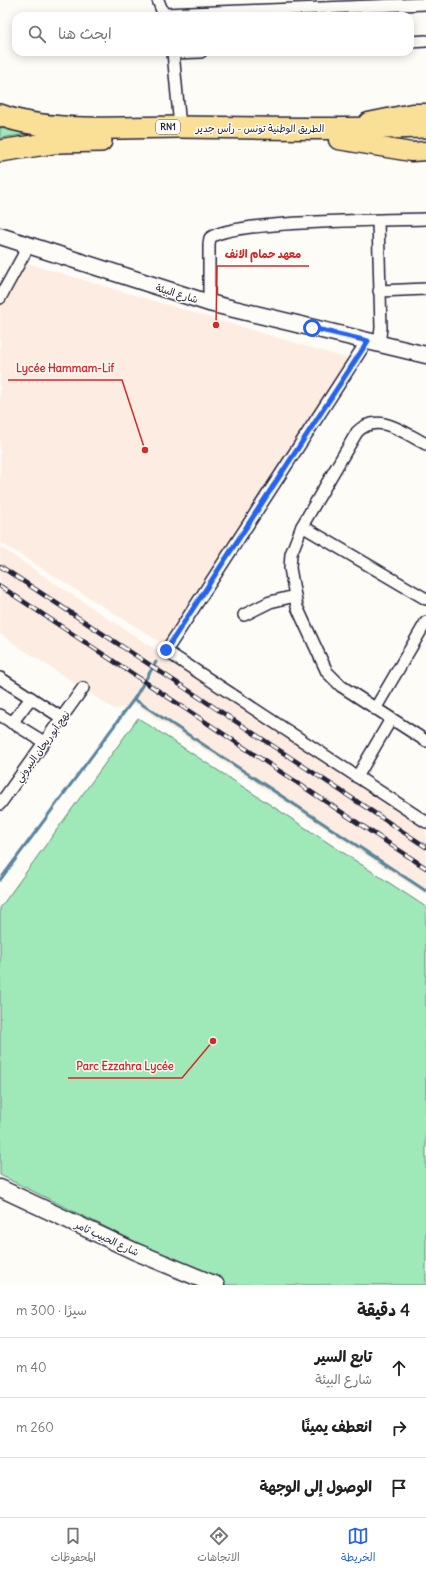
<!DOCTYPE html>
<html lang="ar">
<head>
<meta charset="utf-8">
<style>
	body { margin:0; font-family:Delius,"Playpen Sans Arabic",sans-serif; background:#f2f2f2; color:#202124; direction:rtl }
	.stop { position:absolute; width:12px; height:12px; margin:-9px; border:3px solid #2563eb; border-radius:50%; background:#fff }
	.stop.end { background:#2563eb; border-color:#fff; box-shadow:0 1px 4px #0008 }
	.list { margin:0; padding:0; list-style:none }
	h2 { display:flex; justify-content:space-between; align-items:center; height:52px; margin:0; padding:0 16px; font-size:17px }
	h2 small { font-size:13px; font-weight:400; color:#757577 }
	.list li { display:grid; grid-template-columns:26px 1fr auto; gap:12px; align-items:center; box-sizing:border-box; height:60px; padding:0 16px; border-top:1px solid #e0e0e0 }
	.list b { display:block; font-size:15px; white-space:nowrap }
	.list p { margin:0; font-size:13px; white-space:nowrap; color:#757577 }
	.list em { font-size:13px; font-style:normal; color:#757577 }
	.icon { flex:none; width:22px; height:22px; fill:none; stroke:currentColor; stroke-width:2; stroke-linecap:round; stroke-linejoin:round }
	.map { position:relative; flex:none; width:426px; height:1285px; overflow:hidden; direction:ltr }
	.search { position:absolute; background:#fff; box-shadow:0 2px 10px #0003; left:12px; right:12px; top:12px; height:44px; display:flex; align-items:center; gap:10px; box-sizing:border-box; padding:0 14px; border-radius:12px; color:#757577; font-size:15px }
	.sheet { height:232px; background:#fff }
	nav { display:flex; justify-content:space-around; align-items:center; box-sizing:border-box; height:56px; border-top:1px solid #e0e0e0; background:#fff; font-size:11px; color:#757577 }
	nav a { display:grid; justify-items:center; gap:2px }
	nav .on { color:#2563eb }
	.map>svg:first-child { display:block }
	.built { fill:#fdece1 }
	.green { fill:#9fe8b7; stroke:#608579 }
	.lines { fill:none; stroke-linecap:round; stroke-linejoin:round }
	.stream { stroke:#59869d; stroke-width:3 }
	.street-casing { stroke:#22223b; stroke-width:14 }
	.secondary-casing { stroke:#22223b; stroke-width:19 }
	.primary-casing { stroke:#22223b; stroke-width:21 }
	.highway-casing { stroke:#22223b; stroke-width:24 }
	.street { stroke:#fdfcf7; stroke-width:11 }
	.secondary { stroke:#fdfcf7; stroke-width:16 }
	.primary { stroke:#fadf96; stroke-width:18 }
	.highway { stroke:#fadf96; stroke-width:21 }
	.rail-casing { stroke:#22223b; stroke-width:4.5 }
	.rail { stroke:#fdfcf7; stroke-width:3; stroke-dasharray:9; stroke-linecap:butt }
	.route { stroke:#2563eb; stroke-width:5 }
	.labels { text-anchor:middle; stroke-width:3; stroke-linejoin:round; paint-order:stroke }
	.shield { fill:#fdfcf7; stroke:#646373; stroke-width:1 }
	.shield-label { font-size:9px; font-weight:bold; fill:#22223b }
	.street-label { font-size:10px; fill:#22223b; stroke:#fdfcf7 }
	.leader { fill:none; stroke:#d62828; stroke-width:1.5 }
	.callout-dot { fill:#d62828; stroke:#fdfcf7; stroke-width:1.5 }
	.callout-label { font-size:11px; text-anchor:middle; font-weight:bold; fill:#d62828; stroke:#fdfcf7; stroke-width:3; stroke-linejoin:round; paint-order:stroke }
</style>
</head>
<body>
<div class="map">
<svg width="426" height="1285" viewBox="0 0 426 1285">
	<rect width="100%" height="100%" fill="#fdfcf7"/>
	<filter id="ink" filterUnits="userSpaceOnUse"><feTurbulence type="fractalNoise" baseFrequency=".025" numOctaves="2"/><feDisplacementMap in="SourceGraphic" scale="8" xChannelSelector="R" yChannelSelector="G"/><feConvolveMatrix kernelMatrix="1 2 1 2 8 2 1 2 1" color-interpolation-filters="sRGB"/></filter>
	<g filter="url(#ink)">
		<g class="built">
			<path d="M23 262 349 359 165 645 0 542V305Z"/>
			<path d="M0 547 426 828V895L136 705 114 709 0 634Z"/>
		</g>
		<g class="green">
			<path d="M0 124 36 133 0 138Z"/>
			<path d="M138 718 426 907V1285H223L0 1175V908Z"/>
		</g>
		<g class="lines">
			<g class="stream">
				<path d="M134 699 426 891"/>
				<path d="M0 880 134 699 156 662"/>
			</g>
			<defs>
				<g id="street">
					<path d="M158 0 164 16"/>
					<path d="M164 14 426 4"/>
					<path d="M410 42 426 41"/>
					<path d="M173 52 180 127"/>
					<path d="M173 53 201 52"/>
					<path d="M378 221 381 328 379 345"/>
					<path d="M379 291 426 289"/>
					<path d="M0 298 29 245"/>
					<path d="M209 303V244L210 238C232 220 389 220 426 219"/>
					<path d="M367 341 166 651 426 822"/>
					<path d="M426 444C404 433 378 411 357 432L302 526 291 554 290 568 295 596 297 607 327 672 341 686 426 741"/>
					<path d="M302 526 426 599"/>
					<path d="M244 615 270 602 295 596"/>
					<path d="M0 678 62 718"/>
					<path d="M375 709 426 622"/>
					<path d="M0 715 44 742"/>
					<path d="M12 723 31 698"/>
					<path d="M357 777 391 719"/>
					<path d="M0 804 83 688"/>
				</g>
				<g id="secondary">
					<path d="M0 236 209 303 426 355"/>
					<path d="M0 1188 134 1251 216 1285"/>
				</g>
				<g id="primary">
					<path d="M368 122 412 113H426"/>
					<path d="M338 140 411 152 426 151"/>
				</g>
				<g id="highway">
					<path d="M0 115C50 134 127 127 180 127 262 128 344 130 426 127"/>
					<path d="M0 151 59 142 101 141"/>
				</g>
			</defs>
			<use href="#street" class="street-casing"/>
			<use href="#secondary" class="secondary-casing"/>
			<use href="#primary" class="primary-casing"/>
			<use href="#highway" class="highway-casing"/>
			<use href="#street" class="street"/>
			<use href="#secondary" class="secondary"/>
			<use href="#primary" class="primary"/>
			<use href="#highway" class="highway"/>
			<defs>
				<g id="rail">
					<path d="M0 566 426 847"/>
					<path d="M0 586 426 868"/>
				</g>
			</defs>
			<use href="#rail" class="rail-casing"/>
			<use href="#rail" class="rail"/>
		</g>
	</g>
	<g class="lines" filter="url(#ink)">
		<path class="route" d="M166 650 368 341 312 328"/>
	</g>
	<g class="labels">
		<rect class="shield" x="156" y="120" width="24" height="14" rx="3"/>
		<g class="shield-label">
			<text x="168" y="130">RN1</text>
		</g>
		<g class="street-label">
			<text x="260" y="132">الطريق الوطنية تونس - رأس جدير</text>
			<text transform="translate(177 293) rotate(17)" y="4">شارع البيئة</text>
			<text transform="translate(42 746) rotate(-54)" y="4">نهج أبو ريحان البيروني</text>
			<text transform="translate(107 1238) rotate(25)" y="4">شارع الحبيب ثامر</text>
		</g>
	</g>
	<path class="leader" d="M216 325L217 266H309M145 450L122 380H8M213 1041L182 1078H68"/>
	<g class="callout-dot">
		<circle cx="216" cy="325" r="4"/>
		<circle cx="145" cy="450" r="4"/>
		<circle cx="213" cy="1041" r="4"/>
	</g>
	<g class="callout-label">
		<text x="263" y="258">معهد حمام الانف</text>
		<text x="65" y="372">Lycée Hammam-Lif</text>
		<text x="125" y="1070">Parc Ezzahra Lycée</text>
	</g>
</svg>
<div class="stop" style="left:312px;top:328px"></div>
<div class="stop end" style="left:166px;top:650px"></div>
<div class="search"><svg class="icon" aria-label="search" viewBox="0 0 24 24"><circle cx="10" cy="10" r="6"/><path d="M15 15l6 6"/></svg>ابحث هنا</div>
</div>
<section class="sheet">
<h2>4 دقيقة<small>سيرًا · 300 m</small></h2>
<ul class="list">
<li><svg class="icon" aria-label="ahead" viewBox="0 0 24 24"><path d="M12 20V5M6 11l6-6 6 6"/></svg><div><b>تابع السير</b><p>شارع البيئة</p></div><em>40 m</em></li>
<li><svg class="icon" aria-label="right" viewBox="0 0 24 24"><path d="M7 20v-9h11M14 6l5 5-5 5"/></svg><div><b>انعطف يمينًا</b></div><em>260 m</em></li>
<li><svg class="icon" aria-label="arrive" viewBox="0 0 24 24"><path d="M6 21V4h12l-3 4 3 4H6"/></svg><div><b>الوصول إلى الوجهة</b></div></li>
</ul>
</section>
<nav>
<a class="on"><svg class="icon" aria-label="map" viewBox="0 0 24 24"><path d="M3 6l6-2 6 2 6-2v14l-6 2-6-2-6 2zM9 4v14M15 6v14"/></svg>الخريطة</a>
<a><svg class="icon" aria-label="directions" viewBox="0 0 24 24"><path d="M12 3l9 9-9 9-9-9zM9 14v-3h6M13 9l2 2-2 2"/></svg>الاتجاهات</a>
<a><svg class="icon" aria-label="saved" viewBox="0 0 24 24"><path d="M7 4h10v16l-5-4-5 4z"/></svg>المحفوظات</a>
</nav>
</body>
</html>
